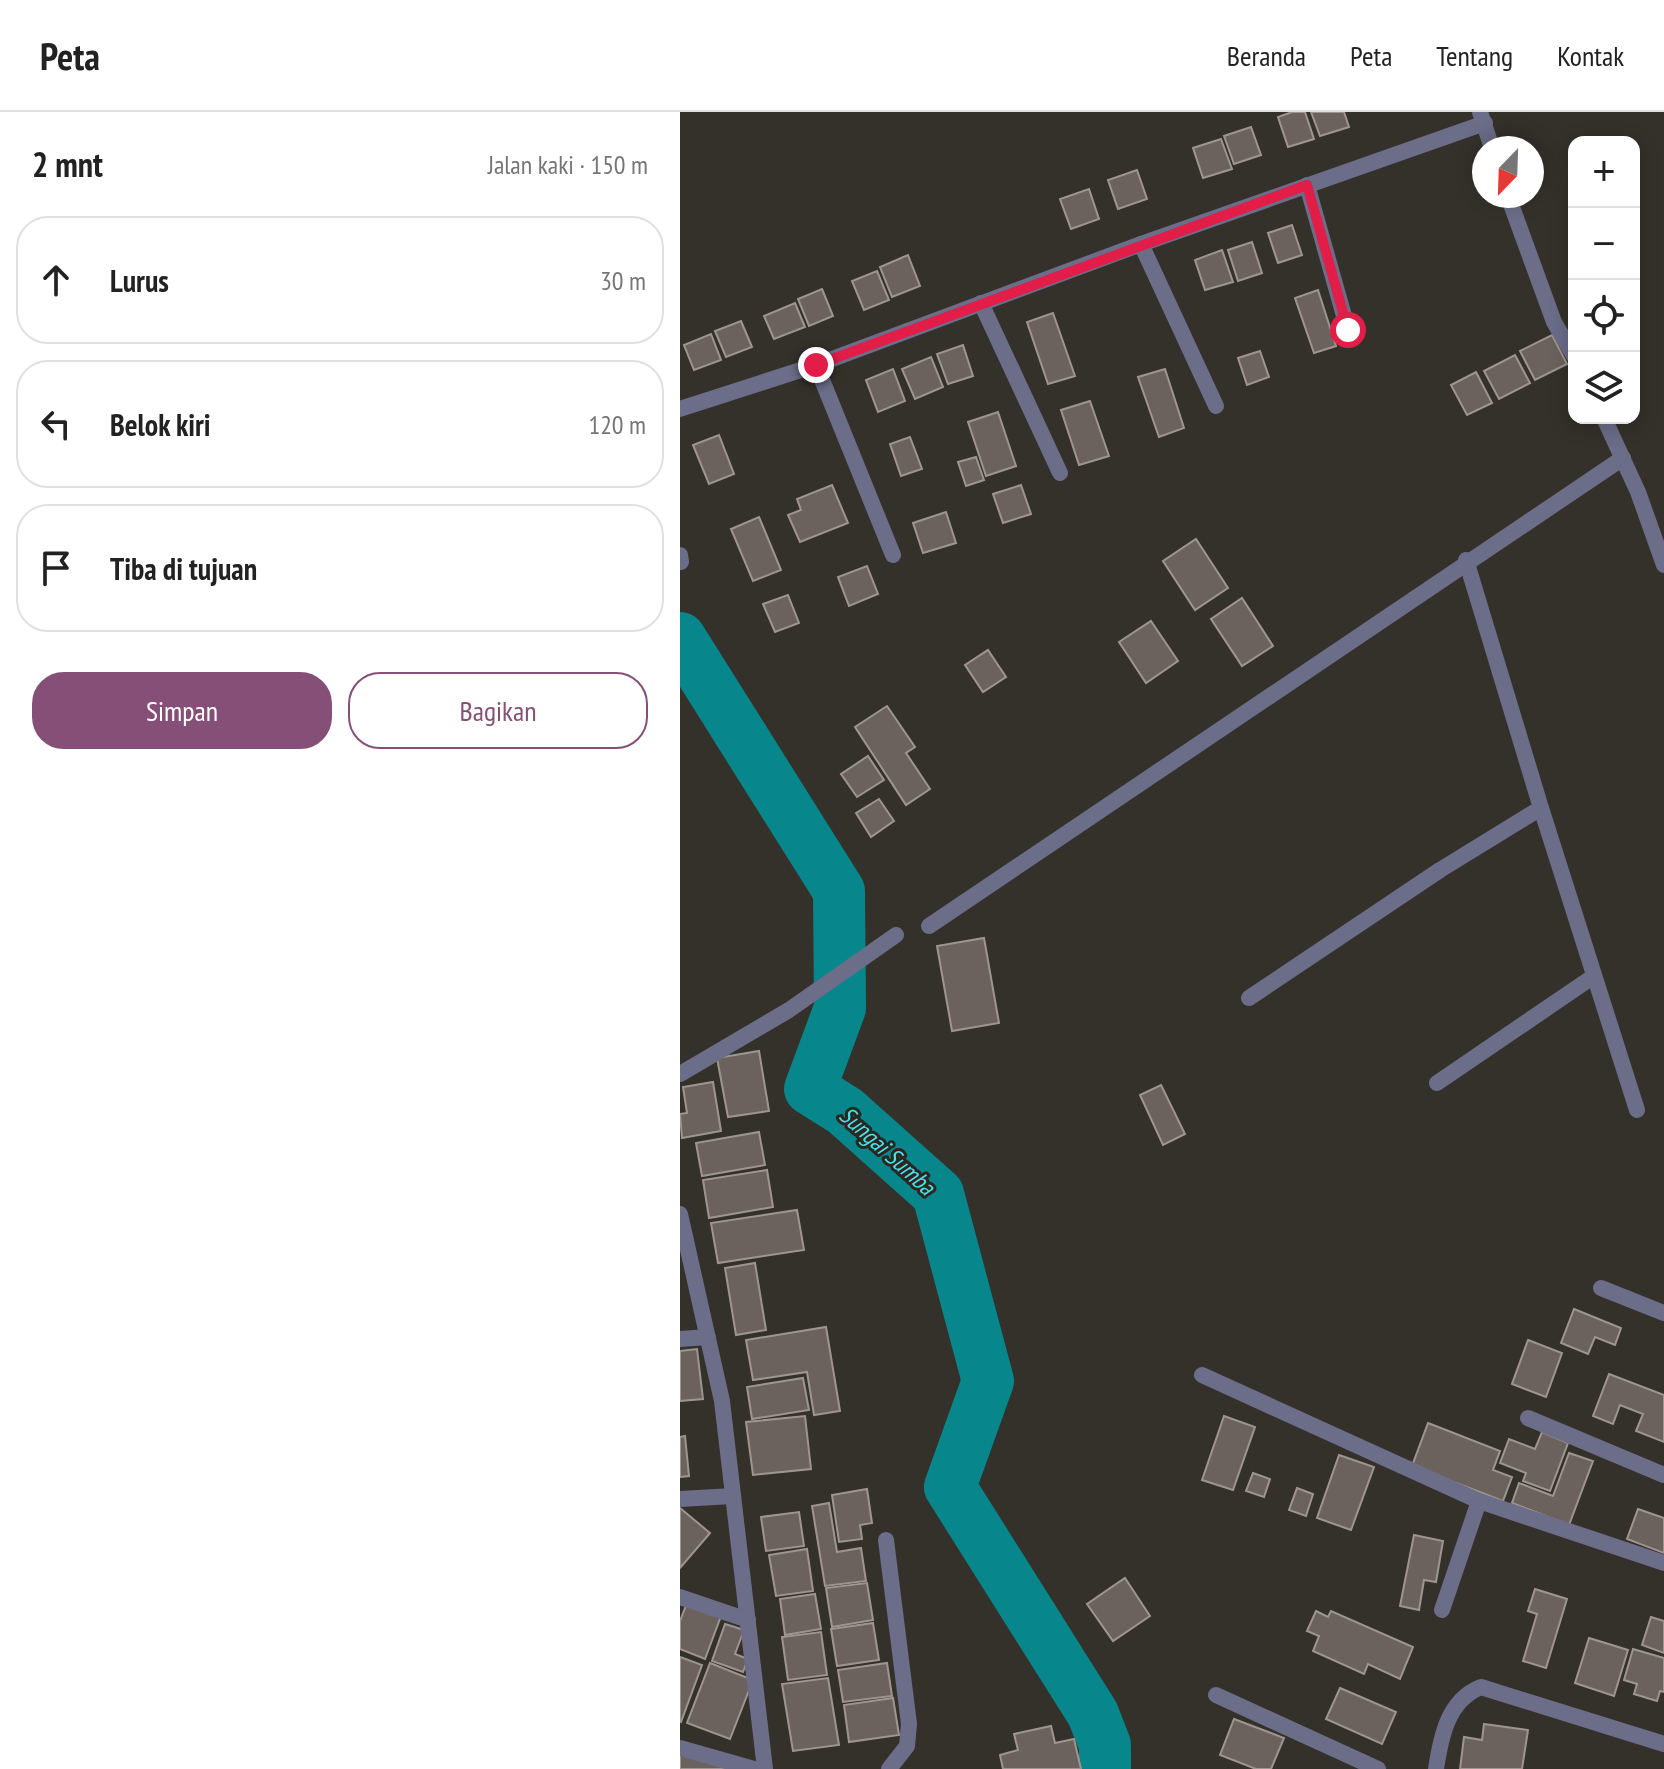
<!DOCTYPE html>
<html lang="id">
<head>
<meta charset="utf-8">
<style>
	body { margin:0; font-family:"PT Sans Narrow",sans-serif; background:#f2f2f2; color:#222 }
	.controls { position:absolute; right:24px; top:24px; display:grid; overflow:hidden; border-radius:16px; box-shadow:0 4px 20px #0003 }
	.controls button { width:72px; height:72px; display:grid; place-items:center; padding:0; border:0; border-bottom:2px solid #e0e0e0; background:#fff; color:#222; font:40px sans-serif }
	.compass { position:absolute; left:792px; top:24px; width:72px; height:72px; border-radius:50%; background:#fff; box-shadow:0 4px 20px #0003; rotate:203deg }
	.stop { position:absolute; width:24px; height:24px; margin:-18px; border:6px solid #e11d48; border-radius:50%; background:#fff }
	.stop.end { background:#e11d48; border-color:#fff; box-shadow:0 2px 8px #0008 }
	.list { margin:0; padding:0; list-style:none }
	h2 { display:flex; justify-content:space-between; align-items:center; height:104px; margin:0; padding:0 32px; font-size:34px }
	h2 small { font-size:26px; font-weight:400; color:#767676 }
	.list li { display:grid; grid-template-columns:52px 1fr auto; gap:24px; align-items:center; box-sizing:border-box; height:128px; margin:0 16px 16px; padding:0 16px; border:2px solid #e0e0e0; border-radius:32px }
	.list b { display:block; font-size:30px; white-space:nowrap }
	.list em { font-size:26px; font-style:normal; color:#767676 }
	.actions { display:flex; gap:16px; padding:24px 32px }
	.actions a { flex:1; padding:18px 0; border:2px solid #854f77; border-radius:32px; text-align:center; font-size:28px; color:#854f77 }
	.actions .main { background:#854f77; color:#fff }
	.icon { flex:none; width:44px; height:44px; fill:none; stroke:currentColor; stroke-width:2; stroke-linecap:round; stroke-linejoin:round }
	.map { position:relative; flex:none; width:984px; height:1657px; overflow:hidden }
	header { display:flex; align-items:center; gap:48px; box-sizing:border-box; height:112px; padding:0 40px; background:#fff; border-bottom:2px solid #e0e0e0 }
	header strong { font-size:38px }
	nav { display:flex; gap:44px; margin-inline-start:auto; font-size:28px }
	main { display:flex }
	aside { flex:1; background:#fff }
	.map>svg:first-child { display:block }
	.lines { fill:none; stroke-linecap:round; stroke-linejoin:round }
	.river { stroke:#07868c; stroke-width:52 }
	.building { fill:#6b625d; stroke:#9f9590; stroke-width:2 }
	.street { stroke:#6b6d89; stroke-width:16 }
	.route { stroke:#e11d48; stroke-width:10 }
	.labels { text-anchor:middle; stroke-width:6; stroke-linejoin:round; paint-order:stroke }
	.water-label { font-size:24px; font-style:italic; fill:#48e1e9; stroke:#2a2720 }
</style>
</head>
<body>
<header>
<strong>Peta</strong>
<nav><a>Beranda</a><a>Peta</a><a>Tentang</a><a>Kontak</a></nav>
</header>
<main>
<aside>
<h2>2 mnt<small>Jalan kaki · 150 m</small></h2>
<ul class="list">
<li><svg class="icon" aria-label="ahead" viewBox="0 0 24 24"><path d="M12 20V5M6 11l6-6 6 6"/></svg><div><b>Lurus</b></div><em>30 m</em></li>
<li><svg class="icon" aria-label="left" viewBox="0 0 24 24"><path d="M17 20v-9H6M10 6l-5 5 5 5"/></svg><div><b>Belok kiri</b></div><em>120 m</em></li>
<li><svg class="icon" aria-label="arrive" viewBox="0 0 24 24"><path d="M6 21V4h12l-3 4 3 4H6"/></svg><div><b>Tiba di tujuan</b></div></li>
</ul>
<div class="actions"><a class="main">Simpan</a><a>Bagikan</a></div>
</aside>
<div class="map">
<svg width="984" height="1657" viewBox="0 0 984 1657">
	<rect width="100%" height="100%" fill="#34312a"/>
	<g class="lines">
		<path class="river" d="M0 526 159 779 160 896 130 977 165 999 258 1082 308 1269 270 1375 413 1602 425 1633V1657"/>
	</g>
	<g class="building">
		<path d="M612 0H625L634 27 608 35 598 5Z"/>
		<path d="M631 0H664L669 15 640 24Z"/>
		<path d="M571 15 581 43 554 52 544 24Z"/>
		<path d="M541 27 552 57 523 66 513 36Z"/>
		<path d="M457 58 467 87 438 97 428 68Z"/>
		<path d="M409 77 419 107 391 117 380 87Z"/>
		<path d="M612 113 622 143 598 151 588 121Z"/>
		<path d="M572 130 582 161 558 169 548 138Z"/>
		<path d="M542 138 553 170 525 178 515 148Z"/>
		<path d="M228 143 240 174 212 185 200 155Z"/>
		<path d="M197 159 209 188 184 198 172 169Z"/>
		<path d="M142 177 153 204 129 214 118 187Z"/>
		<path d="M638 178 656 234 634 241 615 186Z"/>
		<path d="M115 191 125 215 94 227 84 204Z"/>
		<path d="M373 201 395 264 368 272 347 210Z"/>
		<path d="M61 209 72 235 46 245 35 219Z"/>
		<path d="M31 222 41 248 14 258 4 233Z"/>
		<path d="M872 223 887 252 855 268 840 239Z"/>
		<path d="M283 233 293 264 268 272 257 242Z"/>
		<path d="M580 239 589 265 567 273 558 246Z"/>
		<path d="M835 243 850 271 819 287 804 259Z"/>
		<path d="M251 245 263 275 235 287 222 257Z"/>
		<path d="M213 257 225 289 198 300 186 268Z"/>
		<path d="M485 257 504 316 479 325 458 265Z"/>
		<path d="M796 260 812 291 787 303 771 273Z"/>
		<path d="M410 289 429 344 399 353 381 298Z"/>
		<path d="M318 300 336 354 306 364 288 310Z"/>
		<path d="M39 323 54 362 29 372 13 333Z"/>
		<path d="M230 325 242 357 221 364 210 332Z"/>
		<path d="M296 345 304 368 286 374 278 350Z"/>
		<path d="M152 373 168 411 120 430 108 403 121 398 117 387Z"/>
		<path d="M341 373 351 402 323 411 313 382Z"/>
		<path d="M266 400 276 431 243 441 233 411Z"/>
		<path d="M79 405 101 458 73 469 51 417Z"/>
		<path d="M516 427 548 476 515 498 483 449Z"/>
		<path d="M187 454 198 482 169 494 158 465Z"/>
		<path d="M108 483 119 511 95 520 83 492Z"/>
		<path d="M562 486 593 534 562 554 531 507Z"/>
		<path d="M471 509 498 549 466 571 439 530Z"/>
		<path d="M308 538 326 565 303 580 285 553Z"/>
		<path d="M207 594 235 635 226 641 250 677 226 693 175 615Z"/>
		<path d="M188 644 204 668 177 685 161 662Z"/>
		<path d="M199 687 214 709 191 725 176 701Z"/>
		<path d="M304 826 319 911 272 919 257 834Z"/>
		<path d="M79 939 89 999 48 1005 37 946Z"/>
		<path d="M33 970 41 1019 2 1026 0 1002 7 1001 3 975Z"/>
		<path d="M481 973 505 1022 483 1033 460 983Z"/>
		<path d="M79 1020 85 1053 22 1064 16 1031Z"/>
		<path d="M87 1058 93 1095 29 1106 23 1068Z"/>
		<path d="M117 1098 124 1138 38 1151 31 1111Z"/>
		<path d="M75 1151 86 1218 56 1223 45 1156Z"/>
		<path d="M894 1197 941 1216 935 1233 915 1225 908 1242 881 1231Z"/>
		<path d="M146 1215 160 1299 134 1303 127 1260 73 1268 66 1228Z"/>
		<path d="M848 1228 882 1241 866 1285 832 1272Z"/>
		<path d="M17 1237 23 1287 0 1289V1239Z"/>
		<path d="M929 1262 984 1283V1330L956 1319 963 1302 940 1293 933 1312 913 1304Z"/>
		<path d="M123 1266 129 1298 72 1307 67 1275Z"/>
		<path d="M125 1304 131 1357 73 1363 66 1310Z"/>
		<path d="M544 1304 575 1315 553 1378 522 1368Z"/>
		<path d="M748 1311 820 1339 813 1358 832 1365 823 1389 732 1354Z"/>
		<path d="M862 1320 888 1331 870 1379 843 1369 846 1361 820 1351 829 1327 855 1337Z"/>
		<path d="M5 1324 9 1364 0 1365V1325Z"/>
		<path d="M889 1341 913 1349 889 1413 832 1391 839 1371 873 1384Z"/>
		<path d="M659 1343 694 1355 671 1418 637 1406Z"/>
		<path d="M573 1361 590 1367 584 1385 566 1379Z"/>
		<path d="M617 1376 633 1382 626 1404 609 1398Z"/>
		<path d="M187 1377 192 1411 180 1413 182 1427 159 1430 152 1383Z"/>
		<path d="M149 1391 157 1440 181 1436 186 1469 145 1474 132 1394Z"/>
		<path d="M0 1396 30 1421 0 1456Z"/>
		<path d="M958 1397 984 1406V1441L947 1427Z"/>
		<path d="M119 1400 124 1434 86 1439 81 1405Z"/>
		<path d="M734 1423 763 1429 756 1470 744 1468 739 1498 720 1494Z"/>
		<path d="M127 1437 133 1479 96 1484 89 1443Z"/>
		<path d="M445 1466 470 1504 433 1529 407 1492Z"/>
		<path d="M187 1471 193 1508 152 1515 146 1476Z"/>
		<path d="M855 1477 887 1487 866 1556 843 1549 857 1502 848 1499Z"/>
		<path d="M135 1482 141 1517 105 1523 100 1487Z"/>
		<path d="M7 1491 41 1504 25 1547 0 1537V1509Z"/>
		<path d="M636 1499 648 1505 651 1499 733 1535 720 1567 688 1552 684 1562 633 1539 639 1524 627 1519Z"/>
		<path d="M971 1505 984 1509V1541L962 1533Z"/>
		<path d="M193 1511 199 1548 157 1554 151 1517Z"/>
		<path d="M45 1512 64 1518 55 1542 68 1547 63 1560 32 1549Z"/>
		<path d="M141 1520 147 1563 108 1568 102 1525Z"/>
		<path d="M909 1526 948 1538 934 1584 895 1571Z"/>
		<path d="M953 1537 984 1546V1580L980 1579 977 1589 954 1582 957 1572 944 1568Z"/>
		<path d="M0 1545 22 1553 1 1610 0 1609Z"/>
		<path d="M30 1551 73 1568 50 1627 7 1611Z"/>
		<path d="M207 1551 212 1584 163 1590 158 1558Z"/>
		<path d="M148 1566 159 1633 113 1639 102 1572Z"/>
		<path d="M660 1576 716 1600 702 1632 646 1607Z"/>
		<path d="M213 1586 219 1623 169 1630 164 1593Z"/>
		<path d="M554 1607 604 1626 591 1657H576L540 1643Z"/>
		<path d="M804 1612 848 1618 842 1657H780L784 1625 802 1628Z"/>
		<path d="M371 1614 375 1631 394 1627 401 1657H323L320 1643 338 1638 334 1622Z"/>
		<path d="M0 1642 50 1657H0Z"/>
	</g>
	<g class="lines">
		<g class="street">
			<path d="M800 0 812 36"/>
			<path d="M627 73 668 218"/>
			<path d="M828 84 874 210 894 244"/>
			<path d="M461 132 536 294"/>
			<path d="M301 191 380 361"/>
			<path d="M136 253 213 443"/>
			<path d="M0 297 136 253 461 132 805 11"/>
			<path d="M924 306 958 380 984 453"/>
			<path d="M0 443 1 450"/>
			<path d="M861 696 957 998"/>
			<path d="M249 814 943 346"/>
			<path d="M569 886 760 758 861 696 786 448"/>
			<path d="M0 962 109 898 216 823"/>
			<path d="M757 971 914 864"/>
			<path d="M0 1102 42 1289 85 1657"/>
			<path d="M921 1176 984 1201"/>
			<path d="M0 1227 28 1225"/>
			<path d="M522 1263 799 1389 984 1451"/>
			<path d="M848 1306 984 1363"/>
			<path d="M0 1387 53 1384"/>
			<path d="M206 1428 229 1612 227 1634 209 1657"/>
			<path d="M0 1485 68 1508"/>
			<path d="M762 1498 799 1389"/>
			<path d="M536 1583 698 1657"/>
			<path d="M0 1636 74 1657"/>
			<path d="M756 1657C761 1624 768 1588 801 1575L984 1632"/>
		</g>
	</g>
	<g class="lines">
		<path class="route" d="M136 253 627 73 668 218"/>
	</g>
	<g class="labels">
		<g class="water-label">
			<text transform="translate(207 1039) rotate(42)" y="8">Sungai Sumba</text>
		</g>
	</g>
</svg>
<div class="controls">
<button>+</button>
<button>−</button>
<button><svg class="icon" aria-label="locate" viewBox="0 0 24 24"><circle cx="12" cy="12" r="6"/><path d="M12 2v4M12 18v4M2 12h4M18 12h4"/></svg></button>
<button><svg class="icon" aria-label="layers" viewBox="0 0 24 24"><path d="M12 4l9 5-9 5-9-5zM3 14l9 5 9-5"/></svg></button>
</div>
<svg class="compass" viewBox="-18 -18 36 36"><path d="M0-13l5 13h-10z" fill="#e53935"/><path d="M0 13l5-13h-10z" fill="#767676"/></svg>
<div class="stop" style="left:668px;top:218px"></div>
<div class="stop end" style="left:136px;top:253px"></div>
</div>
</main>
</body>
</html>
